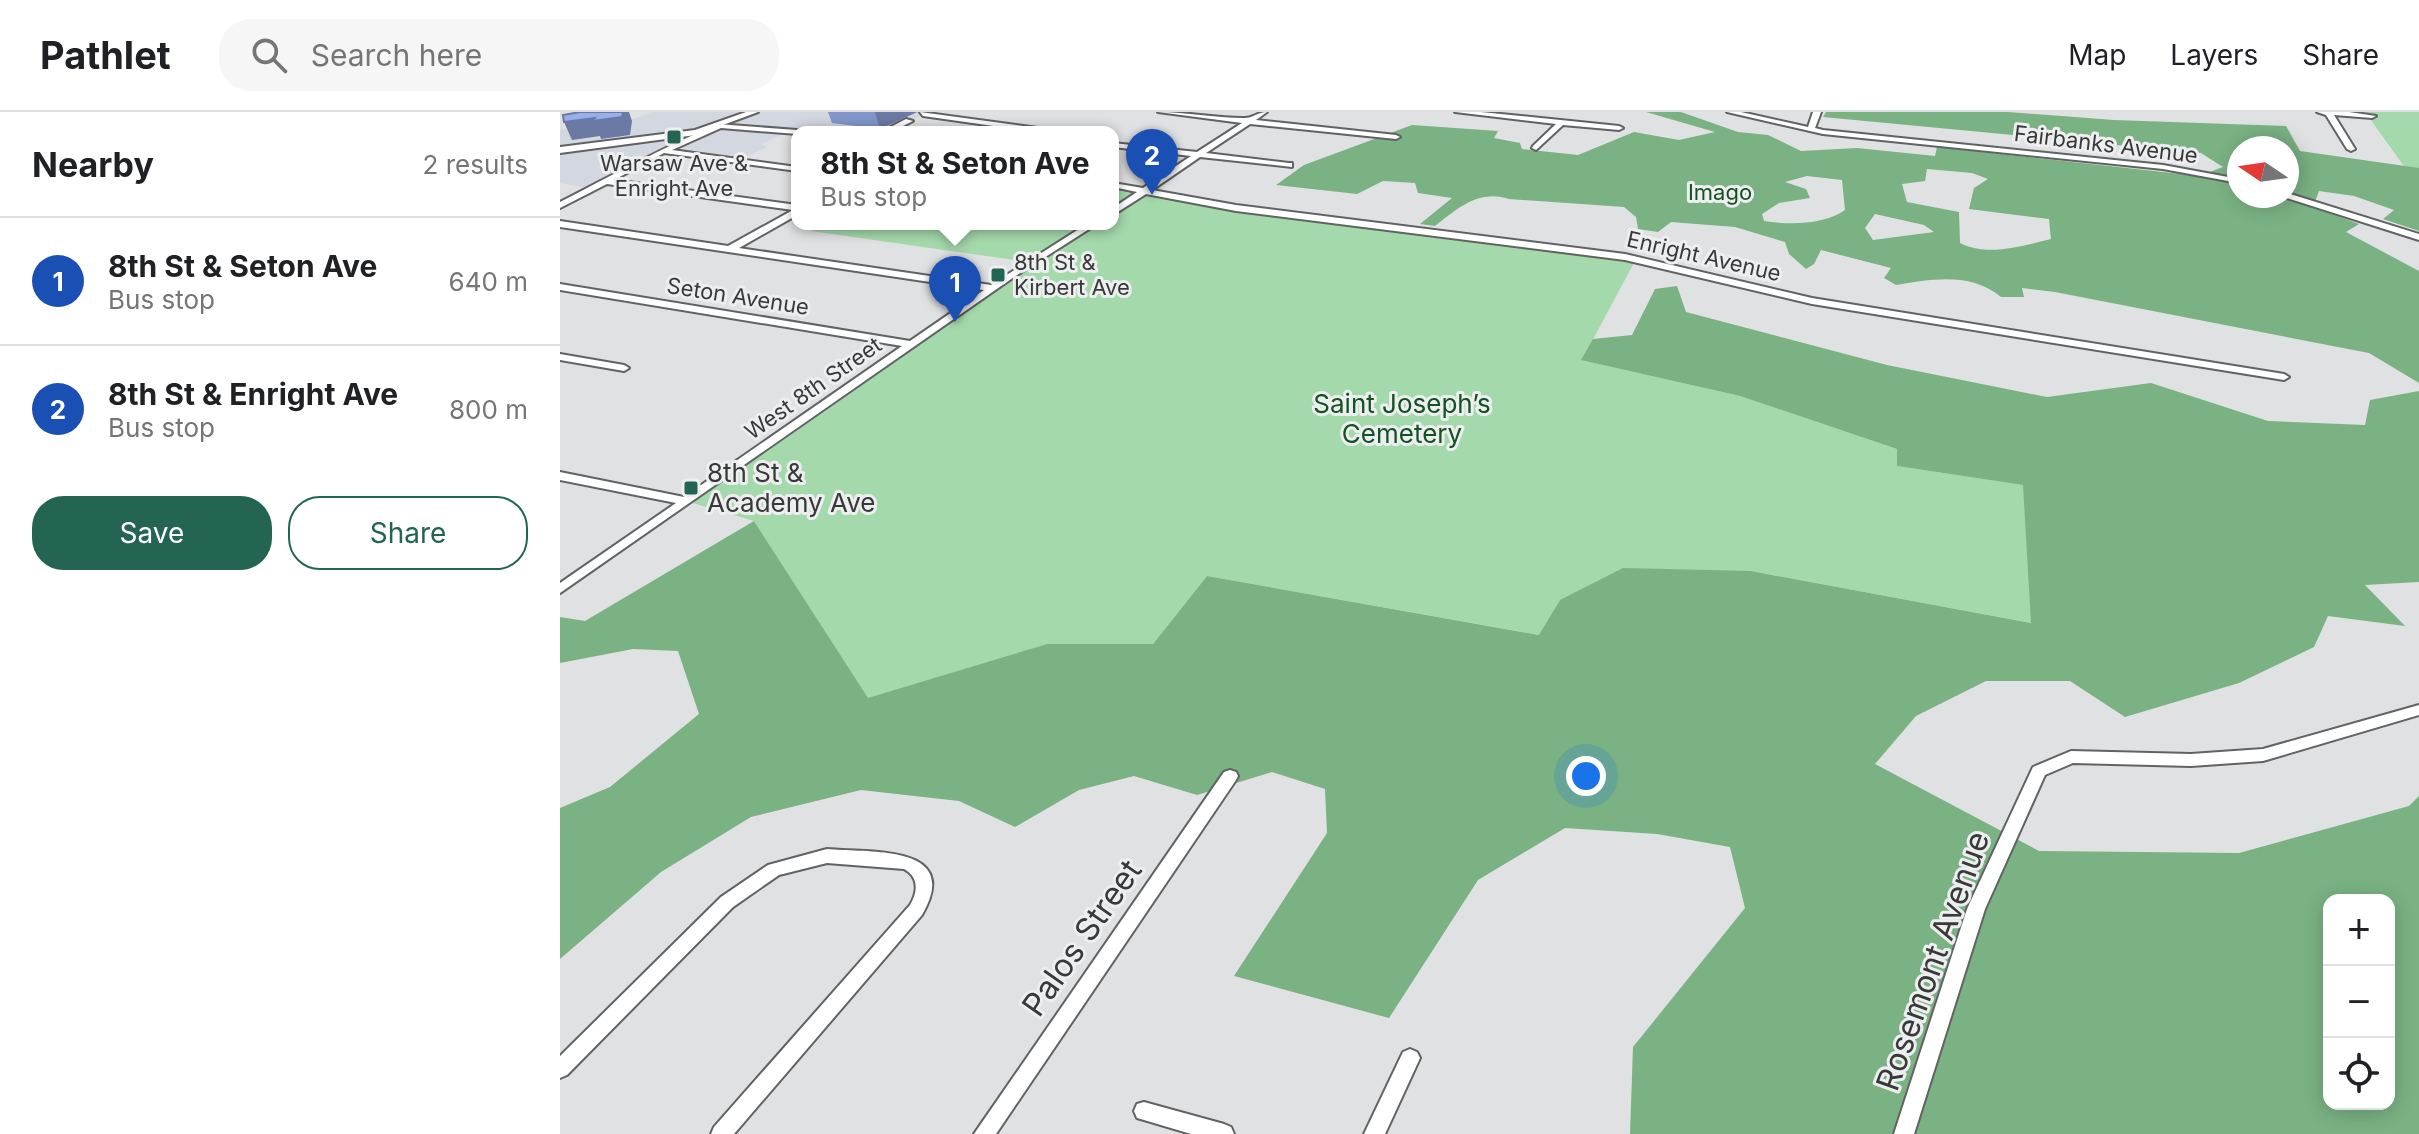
<!DOCTYPE html>
<html lang="en">
<head>
<meta charset="utf-8">
<style>
	body { margin:0; font-family:Inter,sans-serif; background:#f6f6f6; color:#202124 }
	.controls { position:absolute; right:24px; bottom:24px; display:grid; overflow:hidden; border-radius:16px; box-shadow:0 4px 20px #0003 }
	.controls button { width:72px; height:72px; display:grid; place-items:center; padding:0; border:0; border-bottom:2px solid #e0e0e0; background:#fff; color:#202124; font:40px sans-serif }
	.compass { position:absolute; left:1667px; top:24px; width:72px; height:72px; border-radius:50%; background:#fff; box-shadow:0 4px 20px #0003; rotate:283deg }
	.you { position:absolute; left:1026px; top:664px; width:28px; height:28px; margin:-20px; border:6px solid #fff; border-radius:50%; background:#1a73e8; box-shadow:0 0 0 12px #1a73e833 }
	.badge { display:grid; place-items:center; width:52px; height:52px; border-radius:50%; background:#246452; color:#fff; font-size:26px; font-weight:700 }
	.pin { position:absolute; translate:-50% -66px; filter:drop-shadow(0 2px 4px #0008) }
	.pin::after { content:''; position:absolute; top:42px; width:28px; height:24px; background:inherit; clip-path:polygon(0 0,100% 0,50% 100%) }
	.popup { position:absolute; left:231px; top:14px; width:328px; height:104px; box-sizing:border-box; display:grid; place-content:center; border-radius:16px; background:#fff; filter:drop-shadow(0 2px 6px #0005); font-size:26px; white-space:nowrap; color:#757577 }
	.popup b { font-size:30px; color:#202124 }
	.popup::after { content:''; position:absolute; left:50%; top:100%; margin-left:-16px; border:16px solid transparent; border-top-color:#fff }
	.list { margin:0; padding:0; list-style:none }
	h2 { display:flex; justify-content:space-between; align-items:center; height:104px; margin:0; padding:0 32px; font-size:34px }
	h2 small { font-size:26px; font-weight:400; color:#757577 }
	.list li { display:grid; grid-template-columns:52px 1fr auto; gap:24px; align-items:center; box-sizing:border-box; height:128px; padding:0 32px; border-top:2px solid #e0e0e0 }
	.list b { display:block; font-size:30px; white-space:nowrap }
	.list p { margin:0; font-size:26px; white-space:nowrap; color:#757577 }
	.list em { font-size:26px; font-style:normal; color:#757577 }
	.actions { display:flex; gap:16px; padding:24px 32px }
	.actions a { flex:1; padding:18px 0; border:2px solid #246452; border-radius:32px; text-align:center; font-size:28px; color:#246452 }
	.actions .main { background:#246452; color:#fff }
	.icon { flex:none; width:44px; height:44px; fill:none; stroke:currentColor; stroke-width:2; stroke-linecap:round; stroke-linejoin:round }
	.map { position:relative; flex:none; width:1859px; height:1022px; overflow:hidden }
	header { display:flex; align-items:center; gap:48px; box-sizing:border-box; height:112px; padding:0 40px; background:#fff; border-bottom:2px solid #e0e0e0 }
	header strong { font-size:38px }
	nav { display:flex; gap:44px; margin-inline-start:auto; font-size:28px }
	.search { width:560px; height:72px; background:#f6f6f6; display:flex; align-items:center; gap:20px; box-sizing:border-box; padding:0 28px; border-radius:32px; color:#757577; font-size:30px }
	main { display:flex }
	aside { flex:1; background:#fff }
	.map>svg:first-child { display:block }
	.built { fill:#d3d7df }
	.green { fill:#a4d9ab }
	.forest { fill:#7ab283; fill-rule:evenodd }
	.lines { fill:none; stroke-linecap:round; stroke-linejoin:round }
	.minor-casing { stroke:#616263; stroke-width:4 }
	.major-casing { stroke:#616263; stroke-width:4 }
	.minor { fill:#fff; fill-rule:evenodd }
	.major { fill:#fff; fill-rule:evenodd }
	.wall { fill:#8296ca }
	.shaded-wall { fill:#6a7aa4 }
	.building { fill:#97afeb; stroke:#6a7aa4; stroke-width:2 }
	.poi-dot { fill:#246452; stroke:#edeeef; stroke-width:3 }
	.labels { text-anchor:middle; stroke-width:6; stroke-linejoin:round; paint-order:stroke }
	.far-street-label { font-size:22px; fill:#393939; stroke:#edeeef }
	.far-poi-label { font-size:22px; fill:#393939; stroke:#edeeef }
	.far-park-label { font-size:22px; fill:#145225; stroke:#edeeef }
	.park-label { font-size:26px; fill:#145225; stroke:#edeeef }
	.poi-label { font-size:26px; fill:#393939; stroke:#edeeef; text-anchor:start }
	.near-street-label { font-size:32px; fill:#393939; stroke:#edeeef }
</style>
</head>
<body>
<header>
<strong>Pathlet</strong>
<div class="search"><svg class="icon" aria-label="search" viewBox="0 0 24 24"><circle cx="10" cy="10" r="6"/><path d="M15 15l6 6"/></svg>Search here</div>
<nav><a>Map</a><a>Layers</a><a>Share</a></nav>
</header>
<main>
<aside>
<h2>Nearby<small>2 results</small></h2>
<ul class="list">
<li><span class="badge" style="background:#1a4fb4">1</span><div><b>8th St &amp; Seton Ave</b><p>Bus stop</p></div><em>640 m</em></li>
<li><span class="badge" style="background:#1a4fb4">2</span><div><b>8th St &amp; Enright Ave</b><p>Bus stop</p></div><em>800 m</em></li>
</ul>
<div class="actions"><a class="main">Save</a><a>Share</a></div>
</aside>
<div class="map">
<svg width="1859" height="1022" viewBox="0 0 1859 1022">
	<rect width="100%" height="100%" fill="#e0e1e2"/>
	<path class="built" d="M91 0H368L325 20H228L201 32 208 35 177 49 103 39 28 76 0 71V18L77 6Z"/>
	<g class="green">
		<path d="M1805 0H1859V75Z"/>
		<path d="M553 73 676 96 1076 147 1022 248 1180 284 1337 337V354L1464 373 1472 511 1191 459 1000 488 980 523 647 464 593 532H487L308 587 194 409 126 389 468 150 251 119 264 112H553Z"/>
	</g>
	<g class="forest">
		<path d="M1058 0H1121L1178 20 1208 23 1241 39 1297 36 1375 44 1377 35 1639 64 1663 55 1641 41 1263 5 1266 0H1448L1554 8 1726 14 1740 39 1859 56V119L1823 107 1834 98 1794 84 1759 79 1753 95 1799 112 1786 120 1859 159V271L1809 241 1495 180 1462 176 1464 185H1441C1411 160 1372 167 1336 173L1324 166 1331 156 1261 138 1254 152 1246 157 1229 142 1225 130 1175 115 1111 110 1098 120 1078 117 1076 105 1064 95 949 87C919 77 898 96 875 114L860 112 892 86 858 81 855 71 823 69 797 82 716 73 744 53 852 13 938 19 934 26 960 31 962 37 1018 43 1074 20 1119 28 1155 20 1086 0ZM1679 36H1727V84H1679ZM1367 57 1412 61 1428 67 1414 76 1409 97 1489 107 1491 127C1462 134 1428 145 1400 131L1399 100 1347 90 1342 72 1365 69ZM1247 64 1282 68 1285 98C1264 113 1229 113 1204 109L1202 102 1219 91 1250 86 1246 77 1225 70ZM1315 102 1364 113 1374 120 1313 128 1305 116Z"/>
		<path d="M1117 174 1126 200 1327 253 1487 285 1591 271 1708 309 1805 313 1810 288 1859 279V470L1805 473 1845 514 1768 504 1754 535 1679 571 1565 605 1510 569H1426L1356 604 1315 652 1479 739 1679 741 1849 694 1859 684V1022H1070L1073 935 1185 796 1170 735 1097 722 1005 716 918 768 829 906 674 864 767 721 765 677 712 660 637 683 574 664 519 678 455 715 399 689 301 678 191 705 101 760 0 847V696L50 675 139 602 118 539 73 537 0 551V505L25 509 194 409 308 586 487 532H593L647 464 979 523 1000 488 1063 456 1191 459 1471 511 1463 373 1337 354V337L1180 284 1021 248 1033 227 1072 223 1095 177ZM1769 788H1829V992H1769Z"/>
	</g>
	<g class="lines">
		<defs>
			<g id="minor">
				<path d="M360 0 492 18 496 20H476L363 4Z"/>
				<path d="M598 0C627 0 654 6 683 6 692 7 697 0 707 0L696 8 836 23 840 25 836 27 690 12 646 41 729 51H732V55L640 45 592 78 676 93 1065 142 1252 186 1724 262 1729 265 1724 268 1252 192 1065 148 676 99 586 82 553 103V96L577 80 553 75V71L583 76 631 44 553 35V31L637 40 682 11Z"/>
				<path d="M895 0H921L1059 14 1063 16 1059 18 1003 13 976 38 972 36 973 34 996 12Z"/>
				<path d="M1167 0H1181L1248 15 1253 0H1261L1255 16 1263 18 1603 53 1679 67V71L1603 57 1263 22Z"/>
				<path d="M1757 0H1789L1816 4 1812 6 1774 3 1795 37 1791 39 1787 37 1766 3Z"/>
				<path d="M346 7 353 9 331 20H321Z"/>
				<path d="M157 12 237 18 241 20H237V22L161 16 112 38 237 55V59L104 41 54 68 237 93V103L179 136 431 173 527 112H537L454 165 0 481V471L116 391 0 368V360L124 385 342 234 0 178V172L350 229 424 178 0 115V109L168 134 233 98 47 72 0 96V90C52 63 103 36 157 12Z"/>
				<path d="M1727 81 1859 122V128L1724 85 1727 84Z"/>
				<path d="M0 242 64 253 69 256 64 259 0 248Z"/>
				<path d="M1859 593V603L1703 649 1631 654 1513 651 1485 663 1425 797 1354 1022H1334L1407 797 1473 655 1511 639 1631 642 1703 637Z"/>
				<path d="M670 658 676 660 678 664 676 668 436 1022H414L664 660Z"/>
				<path d="M267 737C311 741 403 732 362 803L174 1022H151L154 1015 350 793C358 780 359 765 344 757L267 751 219 763 173 795 7 963 0 966V944L161 785 208 753Z"/>
				<path d="M850 937 857 940 860 946 825 1022H804L843 940Z"/>
				<path d="M584 990 664 1012 671 1015 674 1022H631L584 1008 577 1006 574 999 577 992Z"/>
			</g>
			<path id="major" d="M186 0H198L136 23 0 41V35L135 18Z"/>
		</defs>
		<use href="#minor" class="minor-casing"/>
		<use href="#major" class="major-casing"/>
		<use href="#minor" class="minor"/>
		<use href="#major" class="major"/>
	</g>
	<path class="wall" d="M268 0H357L320 17 272 11Z"/>
	<g class="shaded-wall">
		<path d="M63 0H69L72 9 70 23 41 27 40 24 12 28 4 10Z"/>
		<path d="M315 0H357L320 17Z"/>
	</g>
	<path class="building" d="M20 0H63L62 5 33 9 35 6 4 10 3 3Z"/>
	<g class="poi-dot">
		<rect x="106" y="17" width="16" height="16" rx="4"/>
		<rect x="430" y="155" width="16" height="16" rx="4"/>
		<rect x="123" y="368" width="16" height="16" rx="4"/>
	</g>
	<g class="labels">
		<g class="far-street-label">
			<text transform="translate(1546 32) rotate(7)" y="8">Fairbanks Avenue</text>
			<text transform="translate(1144 144) rotate(13)" y="8">Enright Avenue</text>
			<text transform="translate(178 184) rotate(9)" y="8">Seton Avenue</text>
			<text transform="translate(253 276) rotate(-35)" y="8">West 8th Street</text>
		</g>
		<g class="far-poi-label">
			<text x="114" y="59">Warsaw Ave &amp;<tspan x="114" dy="25">Enright Ave</tspan></text>
			<text x="454" y="158" text-anchor="start">8th St &amp;<tspan x="454" dy="25">Kirbert Ave</tspan></text>
		</g>
		<g class="far-park-label">
			<text x="1160" y="88">Imago</text>
		</g>
		<g class="park-label">
			<text x="842" y="301">Saint Joseph’s<tspan x="842" dy="30">Cemetery</tspan></text>
		</g>
		<g class="poi-label">
			<text x="147" y="370">8th St &amp;<tspan x="147" dy="30">Academy Ave</tspan></text>
		</g>
		<g class="near-street-label">
			<text transform="translate(522 826) rotate(-55)" y="11">Palos Street</text>
			<text transform="translate(1373 849) rotate(-70)" y="11">Rosemont Avenue</text>
		</g>
	</g>
</svg>
<div class="controls">
<button>+</button>
<button>−</button>
<button><svg class="icon" aria-label="locate" viewBox="0 0 24 24"><circle cx="12" cy="12" r="6"/><path d="M12 2v4M12 18v4M2 12h4M18 12h4"/></svg></button>
</div>
<svg class="compass" viewBox="-18 -18 36 36"><path d="M0-13l5 13h-10z" fill="#e53935"/><path d="M0 13l5-13h-10z" fill="#757577"/></svg>
<div class="you"></div>
<div class="pin badge" style="left:395px;top:210px;background:#1a4fb4">1</div>
<div class="popup"><b>8th St &amp; Seton Ave</b>Bus stop</div>
<div class="pin badge" style="left:592px;top:83px;background:#1a4fb4">2</div>
</div>
</main>
</body>
</html>
